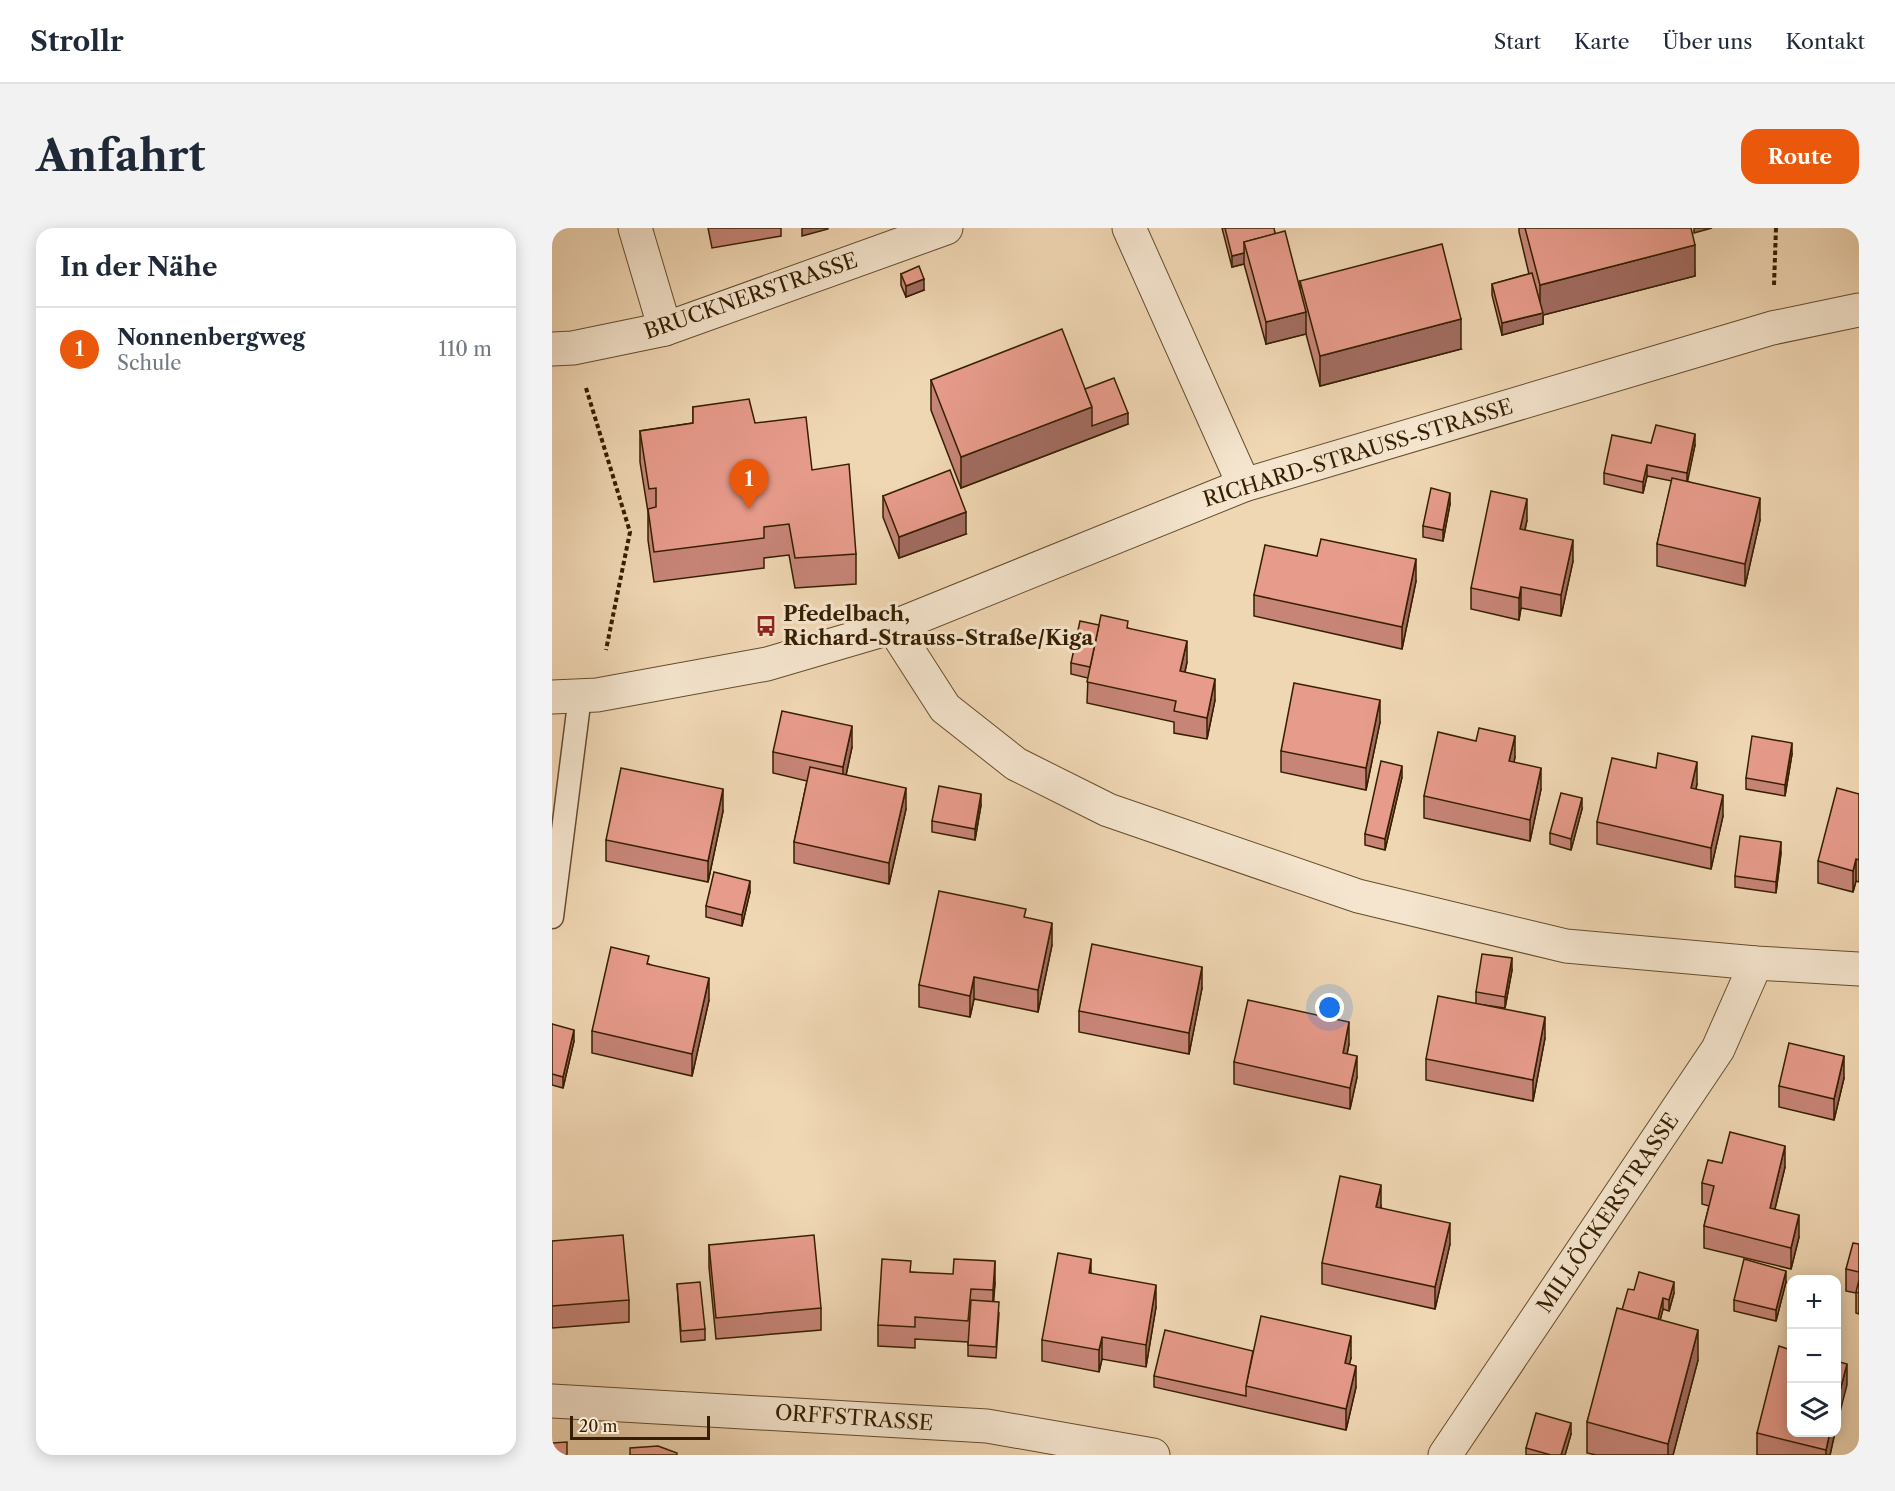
<!DOCTYPE html>
<html lang="de">
<head>
<meta charset="utf-8">
<style>
	body { margin:0; font-family:"Libre Caslon Text",serif; background:#f2f2f3; color:#1f2937 }
	.controls { position:absolute; right:18px; bottom:18px; display:grid; overflow:hidden; border-radius:12px; box-shadow:0 3px 15px #0003 }
	.controls button { width:54px; height:54px; display:grid; place-items:center; padding:0; border:0; border-bottom:2px solid #e0e1e3; background:#fff; color:#1f2937; font:30px sans-serif }
	.scale { position:absolute; left:18px; bottom:15px; width:140px; box-sizing:border-box; padding-left:6px; border:3px solid #351f00; border-top:0; font-size:16px; line-height:21px; white-space:nowrap; color:#351f00; -webkit-text-stroke:4px #f5e5ce; paint-order:stroke }
	.you { position:absolute; left:778px; top:780px; width:21px; height:21px; margin:-15px; border:4px solid #fff; border-radius:50%; background:#1a73e8; box-shadow:0 0 0 9px #1a73e833 }
	.badge { display:grid; place-items:center; width:39px; height:39px; border-radius:50%; background:#ea580c; color:#fff; font-size:20px; font-weight:700 }
	.pin { position:absolute; translate:-50% -50px; filter:drop-shadow(0 2px 3px #0008) }
	.pin::after { content:''; position:absolute; top:32px; width:21px; height:18px; background:inherit; clip-path:polygon(0 0,100% 0,50% 100%) }
	.list { margin:0; padding:0; list-style:none }
	h2 { display:flex; justify-content:space-between; align-items:center; height:78px; margin:0; padding:0 24px; font-size:26px }
	h2 small { font-size:20px; font-weight:400; color:#747a83 }
	.list li { display:grid; grid-template-columns:39px 1fr auto; gap:18px; align-items:center; box-sizing:border-box; height:84px; padding:0 24px; border-top:2px solid #e0e1e3 }
	.list b { display:block; font-size:22px; white-space:nowrap }
	.list p { margin:0; font-size:20px; white-space:nowrap; color:#747a83 }
	.list em { font-size:20px; font-style:normal; color:#747a83 }
	.icon { flex:none; width:33px; height:33px; fill:none; stroke:currentColor; stroke-width:2; stroke-linecap:round; stroke-linejoin:round }
	.map { position:relative; flex:none; width:1307px; height:1227px; overflow:hidden; border-radius:18px }
	header { display:flex; align-items:center; gap:36px; box-sizing:border-box; height:84px; padding:0 30px; background:#fff; border-bottom:2px solid #e0e1e3 }
	header strong { font-size:28px }
	nav { display:flex; gap:33px; margin-inline-start:auto; font-size:21px }
	.intro { display:flex; align-items:center; justify-content:space-between; box-sizing:border-box; height:144px; padding:0 36px }
	h1 { margin:0; font-size:42px }
	.button { padding:15px 27px; border-radius:18px; background:#ea580c; color:#fff; font-size:21px; font-weight:700 }
	main { display:flex; gap:36px; padding:0 36px }
	aside { flex:1; background:#fff; border-radius:18px; box-shadow:0 3px 15px #0003 }
	.map>svg:first-child { display:block }
	.lines { fill:none; stroke-linecap:round; stroke-linejoin:round }
	.service-casing { stroke:#644d2d; stroke-width:25 }
	.minor-casing { stroke:#644d2d; stroke-width:35 }
	.path { stroke:#351f00; stroke-width:4; stroke-dasharray:4.5 3; stroke-linecap:butt }
	.service { stroke:#f5e5ce; stroke-width:22 }
	.minor { stroke:#f5e5ce; stroke-width:33 }
	.wall { fill:#c78578; stroke:#351f00; stroke-width:1.5 }
	.shaded-wall { fill:#a26c61; stroke:#351f00; stroke-width:1.5 }
	.building { fill:#e79b8b; stroke:#351f00; stroke-width:1.5 }
	.labels { text-anchor:middle; stroke-width:6; stroke-linejoin:round; paint-order:stroke }
	.street-label { font-size:21px; fill:#351f00; stroke:#f5e5ce }
	.poi-label { font-size:21px; font-weight:bold; fill:#351f00; stroke:#f5e5ce; text-anchor:start }
</style>
</head>
<body>
<header>
<strong>Strollr</strong>
<nav><a>Start</a><a>Karte</a><a>Über uns</a><a>Kontakt</a></nav>
</header>
<div class="intro"><h1>Anfahrt</h1><a class="button">Route</a></div>
<main>
<aside>
<h2>In der Nähe<small></small></h2>
<ul class="list">
<li><span class="badge">1</span><div><b>Nonnenbergweg</b><p>Schule</p></div><em>110 m</em></li>
</ul>
</aside>
<div class="map">
<svg width="1307" height="1227" viewBox="0 0 1307 1227">
	<rect width="100%" height="100%" fill="#f0d7b4"/>
	<filter id="stains"><feTurbulence type="fractalNoise" baseFrequency=".00333" numOctaves="4"/><feColorMatrix values="0 0 0 0 .2 0 0 0 0 .09 0 0 0 0 .02 0 0 0 .5 -.17"/></filter>
	<radialGradient id="worn" r=".72"><stop offset=".6" stop-color="#630" stop-opacity="0"/><stop offset="1" stop-color="#630" stop-opacity=".3"/></radialGradient>
	<g class="lines">
		<defs>
			<path id="service" d="M0 689 28 468"/>
			<g id="minor">
				<path d="M83 0 113 101"/>
				<path d="M577 0 692 257"/>
				<path d="M0 121 21 120 113 101 394 0"/>
				<path d="M341 399 393 480 464 536 556 582 806 668 1014 718 1204 735 1307 741"/>
				<path d="M0 469 45 467 215 436 341 399 692 257 1220 100 1307 82"/>
				<path d="M0 1173 435 1198 601 1227"/>
				<path d="M893 1227 1166 821 1204 735"/>
			</g>
		</defs>
		<use href="#service" class="service-casing"/>
		<use href="#minor" class="minor-casing"/>
		<g class="path">
			<path d="M1222 57 1224 0"/>
			<path d="M34 160 78 304 54 422"/>
		</g>
		<use href="#service" class="service"/>
		<use href="#minor" class="minor"/>
	</g>
	<g class="wall">
		<path d="M156 0H229V8L160 20Z"/>
		<path d="M670 0H722L723 6 748 61V53L909 121 768 158 754 106 714 116 692 36 680 39Z"/>
		<path d="M967 0H1139L1143 48 991 87V96L950 107 940 67V56L977 46 967 4Z"/>
		<path d="M349 46 372 62 354 69 349 57Z"/>
		<path d="M379 152 533 161 576 196 409 260 379 182Z"/>
		<path d="M141 179 203 195 260 242 304 326V356L243 360 237 327 212 330V340L102 354 96 312V284L88 234V203L141 195Z"/>
		<path d="M1099 215 1143 217 1135 253 1208 292 1193 358 1105 338V316L1120 253 1095 248 1091 265 1052 256V245Z"/>
		<path d="M331 268 414 306 347 330 331 289Z"/>
		<path d="M898 276 891 313 871 309V298Z"/>
		<path d="M975 292 973 302 1021 333 1009 388 969 380 967 392 919 381V360Z"/>
		<path d="M864 353 850 421 702 388V367Z"/>
		<path d="M547 397 576 400 635 434 633 444 663 472 655 511 622 505V494L535 475 536 450 519 446V435Z"/>
		<path d="M828 494 814 562 729 544V523Z"/>
		<path d="M300 519 294 547 354 581 337 656 242 635V614L255 553 221 545V524Z"/>
		<path d="M1240 526 1233 568 1194 561V550Z"/>
		<path d="M963 529 962 534 989 561 978 613 872 590V568Z"/>
		<path d="M850 549 833 622 813 617V606Z"/>
		<path d="M1145 556 1144 561 1171 588 1159 641 1045 616V594Z"/>
		<path d="M1307 566V654L1304 653 1301 664 1266 655V633Z"/>
		<path d="M429 577 423 612 380 604V593Z"/>
		<path d="M1030 581 1019 622 998 616V605Z"/>
		<path d="M171 583 156 654 54 633V612Z"/>
		<path d="M1229 625 1224 665 1183 659V648Z"/>
		<path d="M198 664 190 698 154 689V678Z"/>
		<path d="M474 690 500 717 486 784 422 771 418 789 367 779V757Z"/>
		<path d="M97 736 157 772 140 848 40 825V803Z"/>
		<path d="M960 742 953 780 925 776 993 810 981 873 874 852V831L924 775V764Z"/>
		<path d="M650 760 637 826 527 804V783Z"/>
		<path d="M0 796 22 813 11 860 0 857Z"/>
		<path d="M797 816 795 826 805 849 798 881 682 856V834Z"/>
		<path d="M1292 850 1282 892 1227 879V858Z"/>
		<path d="M1170 935 1233 939 1223 981 1247 1009 1239 1041 1152 1020V998L1157 978 1150 976V955Z"/>
		<path d="M829 978V980L898 1016 883 1081 770 1056V1035Z"/>
		<path d="M0 1013 77 1072V1094L0 1100Z"/>
		<path d="M1307 1016V1086L1304 1085V1065L1294 1063V1041Z"/>
		<path d="M157 1017 269 1080V1102L164 1111 157 1039Z"/>
		<path d="M359 1044 443 1055 441 1073 447 1085 444 1130 416 1128V1114L363 1111V1120L326 1118V1097Z"/>
		<path d="M539 1045 604 1079 594 1139 550 1131 547 1144 490 1133V1112Z"/>
		<path d="M1234 1054 1224 1093 1182 1083V1072Z"/>
		<path d="M125 1056 153 1101V1112L129 1114Z"/>
		<path d="M1082 1062 1122 1065 1117 1083 1111 1081 1108 1092 1146 1132 1121 1227H1044L1035 1225V1194L1070 1082Z"/>
		<path d="M701 1123 799 1130 797 1136 804 1159 794 1202 602 1159V1148Z"/>
		<path d="M1283 1204 1278 1227H1205V1205Z"/>
		<path d="M1019 1206 1013 1227H974V1220Z"/>
	</g>
	<g class="shaded-wall">
		<path d="M250 0H276V1L250 8Z"/>
		<path d="M1142 0H1160L1142 5Z"/>
		<path d="M1143 17V48L991 87V96L950 107V95L988 86V57Z"/>
		<path d="M692 25V36L680 39V28Z"/>
		<path d="M372 51V62L354 69V58Z"/>
		<path d="M754 84V106L714 116V94Z"/>
		<path d="M909 91V121L768 158V128Z"/>
		<path d="M540 179 576 185V196L409 260V229Z"/>
		<path d="M1143 206V217L1135 256V245Z"/>
		<path d="M1095 237V248L1091 265V254Z"/>
		<path d="M898 265V276L891 313V302Z"/>
		<path d="M1208 270V292L1193 358V336Z"/>
		<path d="M975 271V292L968 323V301Z"/>
		<path d="M414 284V306L347 330V309Z"/>
		<path d="M1021 312V333L1009 388V367Z"/>
		<path d="M864 331V353L850 421V399Z"/>
		<path d="M969 359V380L967 392V370Z"/>
		<path d="M635 413V434L628 465V443Z"/>
		<path d="M663 451V472L655 511V490Z"/>
		<path d="M828 472V494L814 562V540Z"/>
		<path d="M300 498V519L291 561V539Z"/>
		<path d="M963 508V529L957 554V533Z"/>
		<path d="M1240 515V526L1233 568V557Z"/>
		<path d="M1145 534V556L1139 581V560Z"/>
		<path d="M850 538V549L833 622V611Z"/>
		<path d="M989 540V561L978 613V592Z"/>
		<path d="M354 560V581L337 656V635Z"/>
		<path d="M171 561V583L156 654V633Z"/>
		<path d="M429 566V577L423 612V601Z"/>
		<path d="M1171 567V588L1159 641V620Z"/>
		<path d="M1030 570V581L1019 622V611Z"/>
		<path d="M1229 614V625L1224 665V654Z"/>
		<path d="M1304 631V653L1301 664V643Z"/>
		<path d="M198 653V664L190 698V687Z"/>
		<path d="M500 695V717L486 784V762Z"/>
		<path d="M960 730V742L953 780V769Z"/>
		<path d="M650 739V760L637 826V805Z"/>
		<path d="M422 749V771L418 789V768Z"/>
		<path d="M157 750V772L140 848V826Z"/>
		<path d="M993 789V810L981 873V852Z"/>
		<path d="M797 794V816L791 846V825Z"/>
		<path d="M22 802V813L11 860V849Z"/>
		<path d="M805 828V849L798 881V860Z"/>
		<path d="M1292 828V850L1282 892V871Z"/>
		<path d="M1233 918V939L1218 1001V980Z"/>
		<path d="M829 957V978L824 1000V979Z"/>
		<path d="M1247 987V1009L1239 1041V1020Z"/>
		<path d="M898 995V1016L883 1081V1059Z"/>
		<path d="M539 1031V1052L537 1045Z"/>
		<path d="M443 1033V1055L441 1084V1062Z"/>
		<path d="M1234 1043V1054L1224 1093V1082Z"/>
		<path d="M1122 1054V1065L1117 1083V1072Z"/>
		<path d="M604 1057V1079L594 1139V1117Z"/>
		<path d="M1111 1070V1081L1101 1120V1109Z"/>
		<path d="M1146 1102V1132L1121 1227H1116V1216Z"/>
		<path d="M799 1108V1130L793 1156V1135Z"/>
		<path d="M550 1109V1131L547 1144V1122Z"/>
		<path d="M1295 1136V1157L1284 1199V1178Z"/>
		<path d="M804 1138V1159L794 1202V1181Z"/>
		<path d="M1019 1195V1206L1013 1227H1009Z"/>
		<path d="M1278 1204H1283L1278 1227H1274V1222Z"/>
	</g>
	<g class="building">
		<path d="M673 0H722L723 6 692 14V25L680 28Z"/>
		<path d="M973 0H1139L1143 17 988 57Z"/>
		<path d="M733 3 754 84 714 94 692 14Z"/>
		<path d="M890 16 909 91 768 128 748 53Z"/>
		<path d="M367 38 372 51 354 58 349 46Z"/>
		<path d="M980 45 991 85 950 95 940 56Z"/>
		<path d="M510 101 540 179 409 229 379 152Z"/>
		<path d="M562 150 576 185 540 198V179L533 161Z"/>
		<path d="M197 171 203 195 254 189 260 242 297 236 304 326 243 330 237 296 212 299V310L102 324 96 281 104 279V260L97 261 88 203 141 195V179Z"/>
		<path d="M1104 197 1143 206 1135 245 1095 237 1091 254 1052 245 1060 207 1099 215Z"/>
		<path d="M398 242 414 284 347 309 331 268Z"/>
		<path d="M1120 250 1208 270 1193 336 1105 316Z"/>
		<path d="M879 260 898 265 891 302 871 298Z"/>
		<path d="M939 263 975 271 968 301 1021 312 1009 367 969 359 967 370 919 360Z"/>
		<path d="M769 311 864 331 850 399 702 367 713 317 765 328Z"/>
		<path d="M549 387 576 393 575 400 635 413 628 443 663 451 655 490 622 483 624 473 535 454Z"/>
		<path d="M528 393 547 397 538 439 519 435Z"/>
		<path d="M742 455 828 472 814 540 729 523Z"/>
		<path d="M230 483 300 498 291 539 221 524Z"/>
		<path d="M927 500 963 508 957 533 989 540 978 592 872 568 886 504 924 513Z"/>
		<path d="M1200 508 1240 515 1233 557 1194 550Z"/>
		<path d="M1106 525 1145 534 1139 560 1171 567 1159 620 1045 594 1060 530 1104 540Z"/>
		<path d="M829 533 850 538 833 611 813 606Z"/>
		<path d="M258 539 354 560 337 635 242 614Z"/>
		<path d="M69 540 171 561 156 633 54 612Z"/>
		<path d="M387 558 429 566 423 601 380 593Z"/>
		<path d="M1285 560 1307 566V632L1304 631 1301 643 1266 633Z"/>
		<path d="M1009 565 1030 570 1019 611 998 605Z"/>
		<path d="M1188 608 1229 614 1224 654 1183 648Z"/>
		<path d="M162 644 198 653 190 687 154 678Z"/>
		<path d="M387 663 474 681 472 689 500 695 486 762 422 749 418 768 367 757Z"/>
		<path d="M540 716 650 739 637 805 527 783Z"/>
		<path d="M59 719 97 728 95 736 157 750 140 826 40 803Z"/>
		<path d="M930 726 960 730 953 769 924 764Z"/>
		<path d="M886 768 993 789 981 852 874 831Z"/>
		<path d="M696 772 797 794 791 825 805 828 798 860 682 834Z"/>
		<path d="M0 796 22 802 11 849 0 846Z"/>
		<path d="M1237 815 1292 828 1282 871 1227 858Z"/>
		<path d="M1178 904 1233 918 1218 980 1247 987 1239 1020 1152 998 1162 958 1150 955 1156 932 1170 935Z"/>
		<path d="M788 948 829 957 824 979 898 995 883 1059 770 1035Z"/>
		<path d="M71 1007 77 1072 0 1078V1013Z"/>
		<path d="M262 1007 269 1080 164 1090 157 1017Z"/>
		<path d="M1301 1015 1307 1016V1044L1294 1041Z"/>
		<path d="M506 1025 539 1031 537 1045 604 1057 594 1117 550 1109 547 1122 490 1112Z"/>
		<path d="M330 1031 359 1033 358 1044 401 1046 402 1031 443 1033 441 1062 419 1061 416 1093 363 1089V1099L326 1097Z"/>
		<path d="M1192 1031 1234 1043 1224 1082 1182 1072Z"/>
		<path d="M1087 1044 1122 1054 1117 1072 1111 1070 1106 1091 1070 1082 1076 1061 1082 1062Z"/>
		<path d="M1307 1052V1065L1304 1064Z"/>
		<path d="M148 1054 153 1101 129 1103 125 1056Z"/>
		<path d="M419 1072 447 1074 444 1119 416 1117Z"/>
		<path d="M1065 1080 1146 1102 1116 1216 1035 1194Z"/>
		<path d="M709 1088 799 1108 793 1135 804 1138 794 1181 694 1158Z"/>
		<path d="M613 1102 701 1123 694 1158V1168L602 1148Z"/>
		<path d="M1227 1118 1239 1122V1204H1278L1274 1222 1205 1205Z"/>
		<path d="M1284 1133 1295 1136 1284 1178Z"/>
		<path d="M984 1185 1019 1195 1009 1227H999L974 1220Z"/>
		<path d="M15 1214V1227H0V1215Z"/>
		<path d="M106 1218 125 1225V1227H78V1220Z"/>
	</g>
	<defs>
		<symbol id="bus-bare" viewBox="-9 -9 18 18"><path d="M-5-6H5V4H4V6H2V4H-2V6H-4V4H-5ZM-3.5-4V0h7V-4ZM-3.5 1.2v1.5H-2V1.2ZM2 1.2v1.5H3.5V1.2Z" fill="#8f2418" stroke="#f5e5ce" stroke-width="2.5" paint-order="stroke"/></symbol>
	</defs>
	<g fill-rule="evenodd">
		<use href="#bus-bare" x="199" y="383" width="30" height="30"/>
	</g>
	<g class="labels">
		<g class="street-label">
			<text transform="translate(199 68) rotate(-19)" y="7">BRUCKNERSTRASSE</text>
			<text transform="translate(806 225) rotate(-17)" y="7">RICHARD-STRAUSS-STRASSE</text>
			<text transform="translate(1056 985) rotate(-56)" y="7">MILLÖCKERSTRASSE</text>
			<text transform="translate(302 1190) rotate(4)" y="7">ORFFSTRASSE</text>
		</g>
		<g class="poi-label">
			<text x="231" y="393">Pfedelbach,<tspan x="231" dy="24">Richard-Strauss-Straße/Kiga</tspan></text>
		</g>
	</g>
	<rect width="100%" height="100%" filter="url(#stains)"/>
	<rect width="100%" height="100%" fill="url(#worn)"/>
</svg>
<div class="controls">
<button>+</button>
<button>−</button>
<button><svg class="icon" aria-label="layers" viewBox="0 0 24 24"><path d="M12 4l9 5-9 5-9-5zM3 14l9 5 9-5"/></svg></button>
</div>
<div class="scale">20 m</div>
<div class="you"></div>
<div class="pin badge" style="left:197px;top:281px">1</div>
</div>
</main>
</body>
</html>
